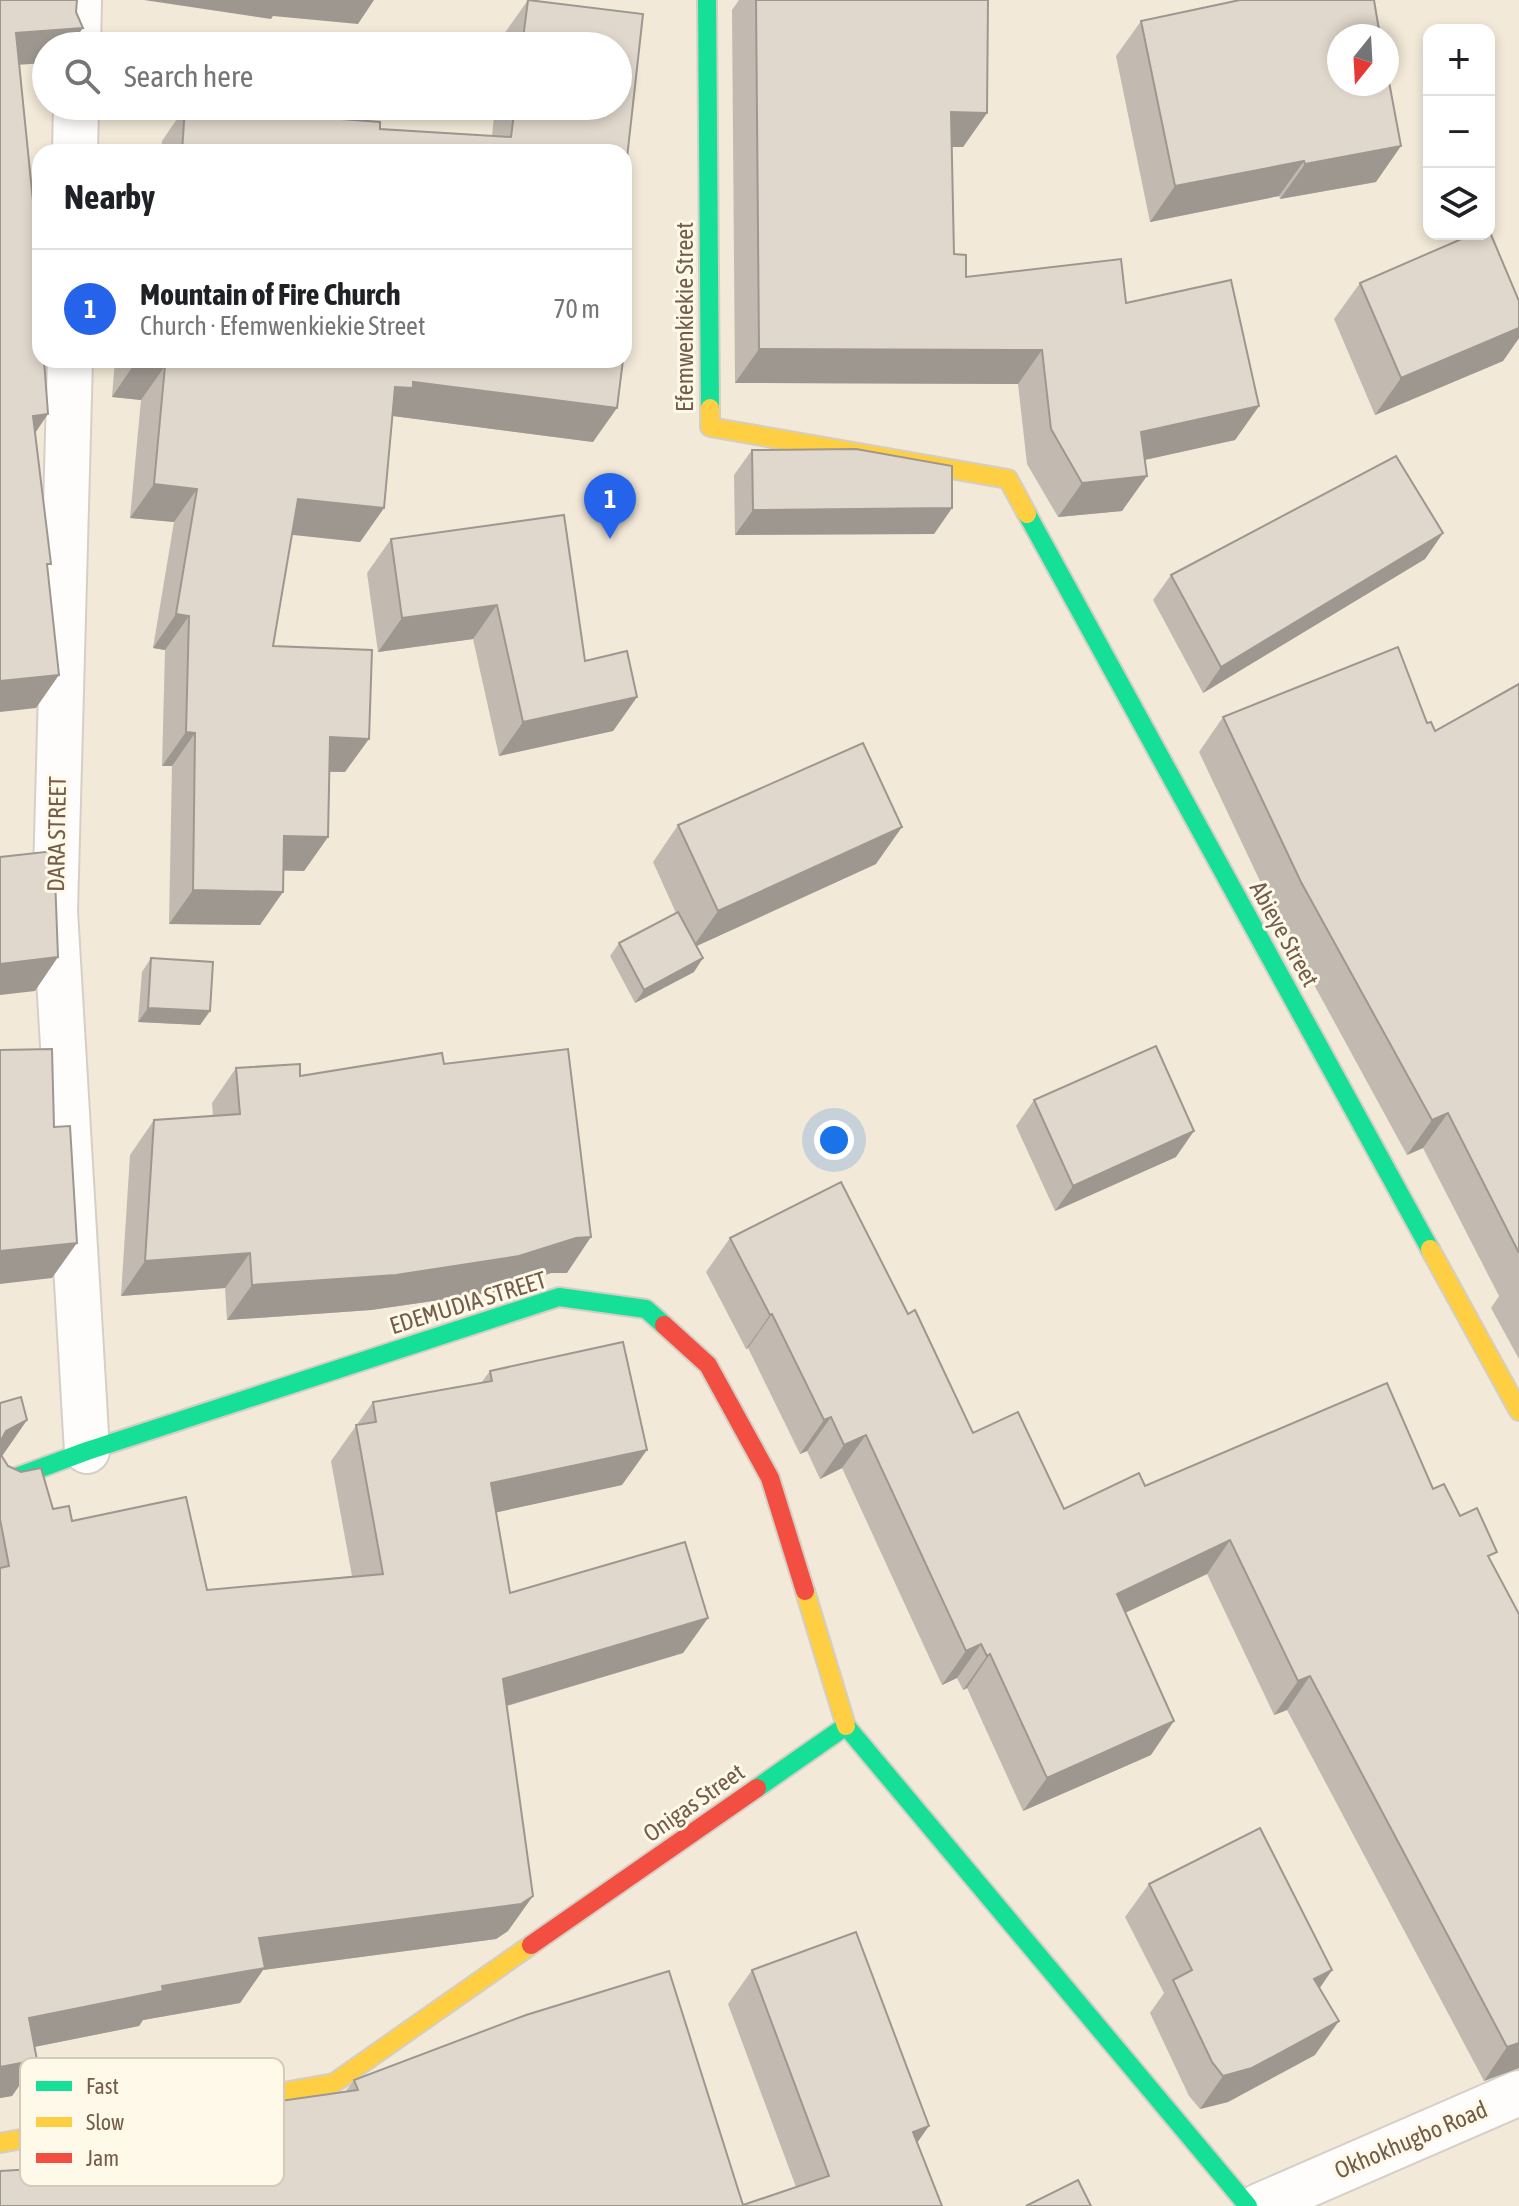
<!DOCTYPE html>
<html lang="en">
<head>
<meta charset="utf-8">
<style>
	body { margin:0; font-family:"Asap Condensed",sans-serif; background:#f2f2f2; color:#202124 }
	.controls { position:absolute; right:24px; top:24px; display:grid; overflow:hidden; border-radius:16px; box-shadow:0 4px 12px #0003 }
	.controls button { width:72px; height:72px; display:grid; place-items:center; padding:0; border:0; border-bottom:2px solid #e0e0e0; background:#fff; color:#202124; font:40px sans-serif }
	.compass { position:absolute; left:1327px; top:24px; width:72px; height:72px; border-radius:50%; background:#fff; box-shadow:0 4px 12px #0003; rotate:198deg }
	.you { position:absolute; left:834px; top:1140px; width:28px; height:28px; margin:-20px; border:6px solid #fff; border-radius:50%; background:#1a73e8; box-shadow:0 0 0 12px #1a73e833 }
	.badge { display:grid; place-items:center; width:52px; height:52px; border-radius:50%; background:#2563eb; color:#fff; font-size:26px; font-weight:700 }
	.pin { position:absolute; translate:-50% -66px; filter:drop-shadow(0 2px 4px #0008) }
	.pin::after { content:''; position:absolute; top:42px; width:28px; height:24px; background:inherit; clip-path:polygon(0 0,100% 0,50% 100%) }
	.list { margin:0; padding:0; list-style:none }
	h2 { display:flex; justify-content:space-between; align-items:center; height:104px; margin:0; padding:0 32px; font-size:34px }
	h2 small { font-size:26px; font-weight:400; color:#757577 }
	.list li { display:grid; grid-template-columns:52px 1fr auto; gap:24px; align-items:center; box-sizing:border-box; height:120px; padding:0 32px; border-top:2px solid #e0e0e0 }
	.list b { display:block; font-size:30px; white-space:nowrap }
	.list p { margin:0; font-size:26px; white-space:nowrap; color:#757577 }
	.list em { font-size:26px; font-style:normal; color:#757577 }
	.icon { flex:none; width:44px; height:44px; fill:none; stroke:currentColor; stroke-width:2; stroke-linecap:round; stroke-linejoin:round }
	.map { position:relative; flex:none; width:1519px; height:2206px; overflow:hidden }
	.search { position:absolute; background:#fff; box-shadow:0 4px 12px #0003; left:32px; top:32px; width:600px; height:88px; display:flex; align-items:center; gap:20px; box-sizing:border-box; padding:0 28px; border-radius:44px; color:#757577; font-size:30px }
	.panel { position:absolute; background:#fff; box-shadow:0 4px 12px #0003; left:32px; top:144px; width:600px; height:224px; border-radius:24px }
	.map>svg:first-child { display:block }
	.residential { fill:#f2e9d8; fill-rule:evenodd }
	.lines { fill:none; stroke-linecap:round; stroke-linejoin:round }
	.street-casing { stroke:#d5cfc7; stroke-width:48 }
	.fast-casing { stroke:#d4cec3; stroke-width:22 }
	.slow-casing { stroke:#d4cec3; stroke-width:22 }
	.jam-casing { stroke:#d4cec3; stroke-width:22 }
	.street { stroke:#fefdfc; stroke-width:44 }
	.fast { stroke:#16e098; stroke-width:18 }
	.slow { stroke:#ffcf43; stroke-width:18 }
	.jam { stroke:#f24e42; stroke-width:18 }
	.wall { fill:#c2bab0 }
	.shaded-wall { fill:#9e9790 }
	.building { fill:#e1d8cd; stroke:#9e9790; stroke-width:2 }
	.labels { text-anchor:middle; stroke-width:6; stroke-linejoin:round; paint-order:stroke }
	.street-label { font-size:24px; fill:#745d48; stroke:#fff9e9 }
	.key { fill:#fff9e9; stroke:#d5cab9; stroke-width:2 }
	.key-label { font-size:22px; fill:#745d48 }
</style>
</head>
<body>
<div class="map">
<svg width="1519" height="2206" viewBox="0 0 1519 2206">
	<rect width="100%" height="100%" fill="#f6f2e8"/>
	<path class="residential" d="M0 0H1519V2206H0ZM1429 30H1489V234H1429ZM1339 36H1387V84H1339ZM46 46H618V106H46ZM40 152H624V360H40Z"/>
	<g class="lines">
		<defs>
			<g id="street">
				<path d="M78 46 79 0"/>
				<path d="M75 152 76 106"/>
				<path d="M70 360 55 911 87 1451"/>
				<path d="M1259 2206 1519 2093"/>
			</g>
			<g id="fast">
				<path d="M707 0 710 408"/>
				<path d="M1027 514 1430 1249"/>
				<path d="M0 1483 87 1451 559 1297 646 1309 664 1325"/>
				<path d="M757 1788 846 1726 1248 2206"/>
			</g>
			<g id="slow">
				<path d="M710 408V427L1008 479 1027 514"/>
				<path d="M1430 1249 1519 1411"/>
				<path d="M805 1591 846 1726"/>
				<path d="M0 2143 334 2083 531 1945"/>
			</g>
			<g id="jam">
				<path d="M664 1325 708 1365 770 1478 805 1591"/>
				<path d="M531 1945 757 1788"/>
			</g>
		</defs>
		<use href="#street" class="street-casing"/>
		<use href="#fast" class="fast-casing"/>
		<use href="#slow" class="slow-casing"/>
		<use href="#jam" class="jam-casing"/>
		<use href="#street" class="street"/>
		<use href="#fast" class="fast"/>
		<use href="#slow" class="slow"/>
		<use href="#jam" class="jam"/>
	</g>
	<g class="wall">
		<path d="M528 0 643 14 624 185V152H161L162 141 185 107 380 122V129L492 136 495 106H618V46H503L504 34Z"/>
		<path d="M739 0H988L987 113 963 147H952L954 254 966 277 1126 303 1259 406 1235 440 1145 460 1122 511 1058 517 1027 464 1018 384 735 383 732 10Z"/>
		<path d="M1141 21 1376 182 1280 199 1279 196 1150 222 1116 56Z"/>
		<path d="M1360 283 1519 301V338L1503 361 1375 415 1334 319Z"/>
		<path d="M115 360H623L593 442 393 416 384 508 360 542 292 534 273 646 345 772H330L328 837 304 871 284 870 260 925 169 924 172 766H162L165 650 153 648 174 522 130 518 141 400 112 397Z"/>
		<path d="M752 450 952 508 934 534 735 535 734 475Z"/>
		<path d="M1443 533 1425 559 1203 693 1153 600 1171 575Z"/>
		<path d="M391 539 585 661 637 697 613 731 499 756 473 639 378 652 367 573Z"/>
		<path d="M1519 684V1359L1491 1308 1499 1296 1423 1148 1407 1155 1277 917 1199 752 1223 717 1427 723 1435 731Z"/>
		<path d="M678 825 876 864 697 946 694 972 635 1003 610 956 619 943 676 913 653 862Z"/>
		<path d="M151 958 210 1011 200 1025 138 1022 142 972Z"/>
		<path d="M444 1064 567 1273H551L495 1292 371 1310 227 1320 225 1288 121 1296 130 1155 154 1120 213 1116 212 1103 236 1068 300 1076Z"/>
		<path d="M1034 1100 1176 1157 1055 1211 1016 1126Z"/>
		<path d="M730 1238 908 1314 973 1433 1064 1509 1145 1486 1433 1489 1460 1516 1491 1561 1519 2068 1484 2081 1287 1710 1274 1715 1207 1574 1125 1613 1151 1755 1023 1811 967 1688 963 1690 957 1678 942 1685 842 1468 820 1479 807 1451 800 1454 748 1348 746 1349 706 1272Z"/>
		<path d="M490 1371 622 1485 496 1512 510 1593 708 1618 683 1653 507 1706 508 1931 496 1939 263 1970 240 2003 143 2020 139 2026 34 2047 37 2060 12 2096 0 2098V1403L27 1420 2 1456 8 1466 53 1509 72 1521 207 1590 352 1576 331 1461 373 1402 481 1383Z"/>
		<path d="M1149 1884 1332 1970 1319 1988 1315 2055 1228 2102 1200 2109 1189 2096 1150 2013 1164 1993 1125 1917Z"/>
		<path d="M752 1970 917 2143 942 2206H0L90 2166 100 2151 143 2146 154 2131 223 2121 232 2108 345 2092 354 2080 743 2205 796 2187 728 2004Z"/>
	</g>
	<g class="shaded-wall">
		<path d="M144 0H374L358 24 273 16 271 19Z"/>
		<path d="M83 28 70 46H46V63L0 66 16 33Z"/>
		<path d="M951 112 987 113 963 147H927Z"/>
		<path d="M1401 146 1376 182 1280 199 1305 164Z"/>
		<path d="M1304 161 1279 196 1150 222 1175 186Z"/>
		<path d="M1519 328V338L1503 361 1375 415 1401 378Z"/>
		<path d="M759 349 1042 350 1018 384 735 383Z"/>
		<path d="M135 363 165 366 141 400 112 397Z"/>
		<path d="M413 382 617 408 593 442 393 416 389 422 395 387Z"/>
		<path d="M1259 406 1235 440 1117 466 1141 432Z"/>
		<path d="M48 414 25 448 33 416Z"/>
		<path d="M1147 476 1122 511 1058 517 1082 483Z"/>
		<path d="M154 484 197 489 174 522 130 518Z"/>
		<path d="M298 499 384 508 360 542 274 533Z"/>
		<path d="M952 508 934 534 735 535 753 510Z"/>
		<path d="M1443 533 1425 559 1203 693 1221 667Z"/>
		<path d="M497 605 473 639 378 652 402 618Z"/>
		<path d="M176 614 189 616 165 650 153 648Z"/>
		<path d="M59 675 36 708 0 712V681Z"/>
		<path d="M637 697 613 731 499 756 523 722Z"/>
		<path d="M186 732 195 733 172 766H162Z"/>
		<path d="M330 737 369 739 345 772 307 771Z"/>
		<path d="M902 827 876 864 692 948 718 911Z"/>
		<path d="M284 836 328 837 304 871 261 870Z"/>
		<path d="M193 890 283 892 260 925 169 924Z"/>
		<path d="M58 957 35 991 0 995V964Z"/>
		<path d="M703 958 694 972 635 1003 644 990Z"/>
		<path d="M148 1008 210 1011 200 1025 138 1022Z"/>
		<path d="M1448 1113 1423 1148 1407 1155 1432 1120Z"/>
		<path d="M1194 1131 1176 1157 1055 1211 1073 1186Z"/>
		<path d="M591 1237 567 1273H551L495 1292 371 1310 227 1320 252 1285 576 1238Z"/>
		<path d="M77 1243 52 1278 0 1284V1251Z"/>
		<path d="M250 1253 225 1288 121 1296 145 1261Z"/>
		<path d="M772 1314 748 1348 746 1349 770 1315Z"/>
		<path d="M831 1417 807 1451 800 1454 824 1420Z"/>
		<path d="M27 1420 2 1456 0 1457V1440L6 1431Z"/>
		<path d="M866 1435 842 1468 820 1479 844 1445Z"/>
		<path d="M647 1450 622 1485 466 1519 491 1483Z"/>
		<path d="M1230 1540 1207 1574 1093 1628 1117 1594Z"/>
		<path d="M708 1618 683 1653 479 1714 503 1679Z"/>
		<path d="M981 1644 957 1678 942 1685 966 1651Z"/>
		<path d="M990 1654 967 1688 963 1690 987 1656Z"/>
		<path d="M1310 1676 1287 1710 1274 1715 1298 1681Z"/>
		<path d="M1174 1721 1151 1755 1023 1811 1047 1778Z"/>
		<path d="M533 1896 508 1931 496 1939 263 1970 240 2003 143 2020 139 2026 4 2053 29 2018 162 1986 259 1938Z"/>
		<path d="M1332 1970 1309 2004 1314 1979Z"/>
		<path d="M1339 2021 1315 2055 1228 2102 1200 2109 1223 2076Z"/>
		<path d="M1519 2043V2068L1484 2081 1507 2047Z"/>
		<path d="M37 2060 12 2096 0 2098V2067Z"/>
		<path d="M929 2126 905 2160 913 2132Z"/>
	</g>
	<g class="building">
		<path d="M0 0H77L76 12 83 28 16 33 36 231 40 230V291H39L40 310V360H44L48 414 33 416 51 564H47L59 675 0 681Z"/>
		<path d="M528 0 643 14 624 185V152H182L185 107 380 122V129L511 137 515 106H618V46H522Z"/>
		<path d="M756 0H988L987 113 951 112 954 254 966 255V277L1121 259 1126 303 1231 280 1259 406 1141 432 1147 476 1082 483 1051 429 1042 350 759 349Z"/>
		<path d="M1240 0H1374L1380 36H1339V84H1387V71L1401 146 1305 164 1304 161 1175 186 1141 21Z"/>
		<path d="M624 196H626L624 224Z"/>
		<path d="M1489 230 1519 301V328L1401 378 1360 283 1473 234H1489Z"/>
		<path d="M624 303H630L624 352Z"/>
		<path d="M135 360H623L617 408 413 382V388L395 387 384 508 298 499 273 646 372 650 369 739 330 737 328 837 284 836 283 892 193 890 195 733 186 732 189 616 176 614 197 489 154 484 165 366 135 363Z"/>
		<path d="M856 449 952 466V508L753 510 752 450Z"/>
		<path d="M1396 456 1443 533 1221 667 1171 575Z"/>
		<path d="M564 515 585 661 627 651 637 697 523 722 497 605 402 618 391 539Z"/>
		<path d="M1398 647 1427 723 1431 722 1435 731 1519 684V1253L1448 1113 1432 1120 1301 882 1223 717Z"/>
		<path d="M863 743 902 827 718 911 678 825Z"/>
		<path d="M54 851 58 957 0 964V857Z"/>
		<path d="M678 912 703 958 644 990 619 943Z"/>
		<path d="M151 958 213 962 210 1011 148 1008Z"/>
		<path d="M1156 1046 1194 1131 1073 1186 1034 1100Z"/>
		<path d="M52 1049 54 1127 70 1126 77 1243 0 1251V1050Z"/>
		<path d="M568 1049 591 1237 576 1238 519 1256 396 1275 252 1285 250 1253 145 1261 154 1120 240 1114 236 1068 300 1064V1076L442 1053 444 1064Z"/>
		<path d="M841 1182 908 1314 915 1310 973 1433 1018 1412 1064 1509 1139 1473 1145 1486 1387 1383 1433 1489 1444 1484 1460 1516 1477 1508 1497 1552 1488 1556 1519 1614V2043L1507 2047 1310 1676 1298 1681 1230 1540 1117 1594 1174 1721 1047 1778 990 1654 987 1656 981 1644 966 1651 866 1435 844 1445 831 1417 824 1420 772 1314 770 1315 730 1238Z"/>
		<path d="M623 1342 647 1450 491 1483 510 1593 685 1542 708 1618 503 1679 533 1896 521 1904 259 1938 265 1968 162 1986 163 1991 29 2018 37 2060 0 2067V1568L9 1566 0 1519V1403L21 1397 27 1420 6 1431 0 1442 1 1455 8 1466 21 1472 41 1468 53 1509 69 1506 72 1521 186 1497 207 1590 383 1574 356 1425 376 1422 373 1402 492 1381 490 1371Z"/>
		<path d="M1260 1828 1332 1970 1314 1979 1339 2021 1252 2068 1223 2076 1212 2062 1173 1980 1192 1970 1149 1884Z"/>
		<path d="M856 1932 929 2126 913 2132 942 2206H0V2171L102 2165 100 2151 155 2144 154 2131 233 2119 232 2108 358 2090 354 2080 526 2015 669 1971 743 2205 829 2176 752 1970Z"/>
		<path d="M1078 2180 1091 2206H1026Z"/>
	</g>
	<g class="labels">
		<g class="street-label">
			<text transform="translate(685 317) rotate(-90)" y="8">Efemwenkiekie Street</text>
			<text transform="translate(57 834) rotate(-89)" y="8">DARA STREET</text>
			<text transform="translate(1284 934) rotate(61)" y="8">Abieye Street</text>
			<text transform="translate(468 1303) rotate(-17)" y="8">EDEMUDIA STREET</text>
			<text transform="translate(694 1803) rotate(-35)" y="8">Onigas Street</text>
			<text transform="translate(1411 2140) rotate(-23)" y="8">Okhokhugbo Road</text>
		</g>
	</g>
	<rect x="20" y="2058" width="264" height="128" rx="12" class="key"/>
	<rect x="36" y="2081" width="36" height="10" fill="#16e098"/>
	<rect x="36" y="2117" width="36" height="10" fill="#ffcf43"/>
	<rect x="36" y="2153" width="36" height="10" fill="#f24e42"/>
	<g class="key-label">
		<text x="86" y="2094">Fast</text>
		<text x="86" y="2130">Slow</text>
		<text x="86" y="2166">Jam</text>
	</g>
</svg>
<div class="controls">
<button>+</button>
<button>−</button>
<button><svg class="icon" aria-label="layers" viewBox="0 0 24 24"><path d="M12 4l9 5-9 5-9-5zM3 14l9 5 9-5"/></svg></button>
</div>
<svg class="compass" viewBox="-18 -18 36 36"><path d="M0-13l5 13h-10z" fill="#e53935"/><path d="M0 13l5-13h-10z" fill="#757577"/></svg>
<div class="you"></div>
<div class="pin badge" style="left:610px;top:539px">1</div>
<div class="search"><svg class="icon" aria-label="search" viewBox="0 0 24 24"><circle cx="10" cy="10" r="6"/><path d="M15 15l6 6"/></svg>Search here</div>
<section class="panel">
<h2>Nearby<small></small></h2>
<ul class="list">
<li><span class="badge">1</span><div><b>Mountain of Fire Church</b><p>Church · Efemwenkiekie Street</p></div><em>70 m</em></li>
</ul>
</section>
</div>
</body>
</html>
